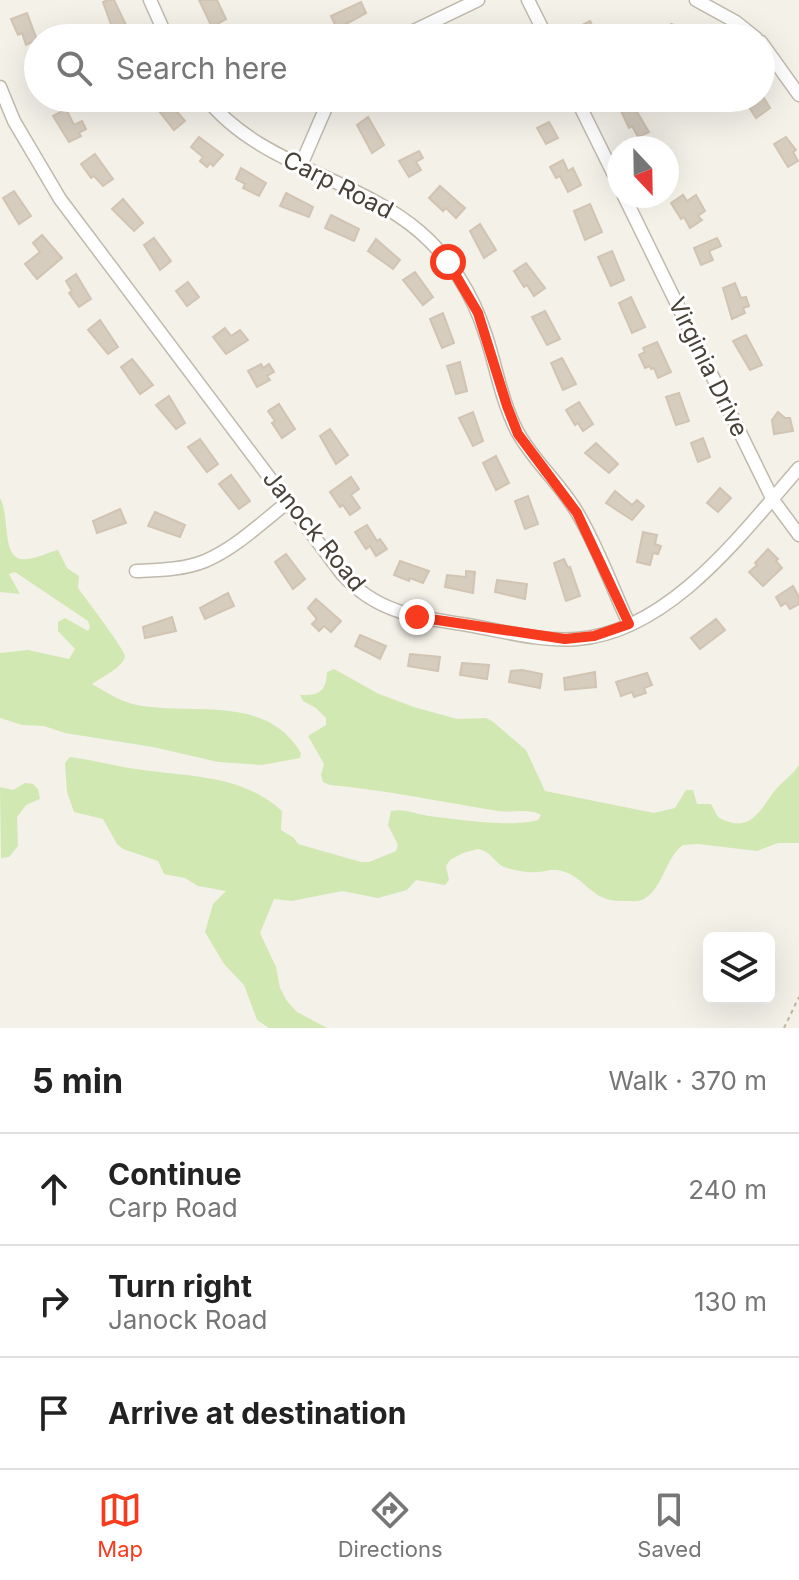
<!DOCTYPE html>
<html lang="en">
<head>
<meta charset="utf-8">
<style>
	body { margin:0; font-family:Inter,sans-serif; background:#f2f2f2; color:#222 }
	.controls { position:absolute; right:24px; bottom:24px; display:grid; overflow:hidden; border-radius:12px; box-shadow:0 8px 32px #0002 }
	.controls button { width:72px; height:72px; display:grid; place-items:center; padding:0; border:0; border-bottom:2px solid #e0e0e0; background:#fff; color:#222; font:40px sans-serif }
	.compass { position:absolute; left:607px; top:136px; width:72px; height:72px; border-radius:50%; background:#fff; box-shadow:0 8px 32px #0002; rotate:158deg }
	.stop { position:absolute; width:24px; height:24px; margin:-18px; border:6px solid #f73b1e; border-radius:50%; background:#fff }
	.stop.end { background:#f73b1e; border-color:#fff; box-shadow:0 2px 8px #0008 }
	.list { margin:0; padding:0; list-style:none }
	h2 { display:flex; justify-content:space-between; align-items:center; height:104px; margin:0; padding:0 32px; font-size:34px }
	h2 small { font-size:26px; font-weight:400; color:#767676 }
	.list li { display:grid; grid-template-columns:52px 1fr auto; gap:24px; align-items:center; box-sizing:border-box; height:112px; padding:0 32px; border-top:2px solid #e0e0e0 }
	.list b { display:block; font-size:30px; white-space:nowrap }
	.list p { margin:0; font-size:26px; white-space:nowrap; color:#767676 }
	.list em { font-size:26px; font-style:normal; color:#767676 }
	.icon { flex:none; width:44px; height:44px; fill:none; stroke:currentColor; stroke-width:2; stroke-linecap:round; stroke-linejoin:round }
	.map { position:relative; flex:none; width:799px; height:1028px; overflow:hidden }
	.search { position:absolute; background:#fff; box-shadow:0 8px 32px #0002; left:24px; right:24px; top:24px; height:88px; display:flex; align-items:center; gap:20px; box-sizing:border-box; padding:0 28px; border-radius:44px; color:#767676; font-size:30px }
	.sheet { height:440px; background:#fff }
	nav { display:flex; justify-content:space-around; align-items:center; box-sizing:border-box; height:112px; border-top:2px solid #e0e0e0; background:#fff; font-size:22px; color:#767676 }
	nav a { display:grid; justify-items:center; gap:4px }
	nav .on { color:#f73b1e }
	.map>svg:first-child { display:block }
	.green { fill:#d1e8b3 }
	.building { fill:#d6cdbf; stroke:#d1c4b2; stroke-width:2 }
	.lines { fill:none; stroke-linecap:round; stroke-linejoin:round }
	.minor-casing { stroke:#c0b9ac; stroke-width:15 }
	.path { stroke:#c2b49d; stroke-width:2; stroke-dasharray:4 4; stroke-linecap:butt }
	.minor { stroke:#fff; stroke-width:12 }
	.route { stroke:#f73b1e; stroke-width:10 }
	.labels { text-anchor:middle; stroke-width:6; stroke-linejoin:round; paint-order:stroke }
	.street-label { font-size:24px; fill:#484138; stroke:#fff }
</style>
</head>
<body>
<div class="map">
<svg width="799" height="1028" viewBox="0 0 799 1028">
	<rect width="100%" height="100%" fill="#f4f1e9"/>
	<g class="green">
		<path d="M0 498C11 518 0 563 27 559 38 558 49 552 58 550L67 568 79 576 78 588C84 596 125 650 125 656 124 667 99 679 92 684 106 692 121 702 137 705 193 716 265 693 301 753L300 758 262 765 218 762 153 747 65 733 44 726 22 725 0 718V653L28 650 69 659 75 649 58 631V622L65 618 88 631 90 627 88 621 15 572 9 574 20 594 0 592Z"/>
		<path d="M334 669 379 694 414 707 457 719 486 718 492 721 526 750 545 791 654 813 675 808 686 790H693L697 804H711L718 817C748 834 758 814 773 793 781 782 792 776 799 765V843H778L757 851 698 844 683 845C665 858 664 887 644 899 639 902 632 901 626 901 590 903 589 879 562 871 553 868 547 871 538 872 529 873 516 871 507 868 495 865 493 852 478 849L463 853 450 860 446 866 449 880 445 885 416 880 407 890 378 898 342 891 292 901 274 899 260 933 276 967 280 988 287 1001 297 1012 327 1028H269L257 1020 244 985 224 964 205 932 213 904 226 891 198 886 185 878 164 874 158 861 123 849 117 844 103 819 74 812 67 792 65 763 70 757C94 760 118 767 143 770 193 777 242 775 282 811L281 830 294 838 298 844 361 862H369L396 851 398 845 388 825 391 811C404 808 416 814 429 816 455 819 513 828 538 820L541 815C529 808 511 813 498 811 441 802 387 790 330 785L323 782 321 775 324 764 308 736 326 725V718L316 708 303 701 300 695C320 696 326 691 327 672Z"/>
		<path d="M25 783 33 784 38 789 40 799 26 805 17 817 18 846 9 857 1 858 0 787 13 790Z"/>
	</g>
	<g class="building">
		<path d="M108 0H114L126 25 113 30 103 2Z"/>
		<path d="M199 0H217L226 19 212 27Z"/>
		<path d="M361 2 366 13 337 29 331 16Z"/>
		<path d="M27 13 37 40 26 45 22 33 18 35 11 19Z"/>
		<path d="M590 21 598 38H583L578 27Z"/>
		<path d="M671 24 680 27 702 38H673L666 34Z"/>
		<path d="M165 98 185 121 174 130 155 106Z"/>
		<path d="M752 98H764L770 108 756 118 746 102Z"/>
		<path d="M633 105 649 132 638 137 632 126 629 128 621 111Z"/>
		<path d="M66 109 74 125 82 121 86 129 79 133 81 136 69 142 53 116Z"/>
		<path d="M368 117 384 145 372 153 357 125Z"/>
		<path d="M549 122 558 138 546 144 537 128Z"/>
		<path d="M199 137 223 155 213 166 210 163 207 167 200 161 203 157 191 147Z"/>
		<path d="M786 137 796 150 793 152 798 161 788 167 774 144Z"/>
		<path d="M419 151 423 158 416 162 421 170 409 177 399 161Z"/>
		<path d="M95 154 113 179 103 186 94 176 91 178 81 164Z"/>
		<path d="M563 160 568 171 573 168 581 185 568 192 560 176 556 178 550 167Z"/>
		<path d="M241 168 266 183 259 196 243 188 245 184 236 179Z"/>
		<path d="M440 186 465 208 456 218 446 208 443 211 429 198Z"/>
		<path d="M14 191 31 216 19 224 3 198Z"/>
		<path d="M286 193 313 207 309 217 280 206Z"/>
		<path d="M683 195 687 201 696 195 705 211 698 216 702 220 690 228 684 217 681 219 671 203Z"/>
		<path d="M123 199 143 223 134 231 112 209Z"/>
		<path d="M590 204 602 232 585 240 574 211Z"/>
		<path d="M331 215 359 229 354 241 325 228Z"/>
		<path d="M480 224 496 250 484 258 470 231Z"/>
		<path d="M42 235 62 258 37 279 25 264 40 252 33 243Z"/>
		<path d="M154 238 171 261 160 270 144 245Z"/>
		<path d="M717 238 721 246 709 251 713 260 701 265 694 248Z"/>
		<path d="M376 239 400 260 393 269 368 251Z"/>
		<path d="M612 251 624 280 611 286 598 257Z"/>
		<path d="M526 263 545 288 534 296 527 285 524 287 514 271Z"/>
		<path d="M415 272 433 297 423 305 403 280Z"/>
		<path d="M76 274 91 299 79 307 69 293 72 291 66 281Z"/>
		<path d="M188 282 199 297 187 306 176 291Z"/>
		<path d="M735 283 741 298 746 297 749 306 743 308 745 313 732 319 723 288Z"/>
		<path d="M631 297 645 327 632 333 619 303Z"/>
		<path d="M545 311 560 339 547 345 532 317Z"/>
		<path d="M443 313 454 343 442 348 430 319Z"/>
		<path d="M100 320 118 347 108 354 88 330Z"/>
		<path d="M225 328 231 336 240 330 248 340 226 354 213 337Z"/>
		<path d="M746 335 762 365 750 370 733 341Z"/>
		<path d="M657 342 671 372 658 378 654 368 651 369 650 366 645 368 639 355 645 352 643 348Z"/>
		<path d="M562 358 576 384 563 390 551 363Z"/>
		<path d="M132 359 153 385 140 394 121 367Z"/>
		<path d="M460 362 467 391 456 394 447 366Z"/>
		<path d="M261 364 263 368 269 364 274 372 267 376 270 380 257 387 248 371Z"/>
		<path d="M679 393 689 421 676 425 666 397Z"/>
		<path d="M169 396 185 423 176 429 156 405Z"/>
		<path d="M579 402 593 424 583 431 578 423 575 425 566 410Z"/>
		<path d="M279 404 295 429 282 438 272 423 275 421 268 411Z"/>
		<path d="M473 412 483 441 473 446 459 418Z"/>
		<path d="M778 412 785 418H790L793 431 774 434 772 420Z"/>
		<path d="M330 429 348 455 336 464 320 436Z"/>
		<path d="M703 438 710 457 698 462 691 443Z"/>
		<path d="M200 439 218 464 207 472 188 447Z"/>
		<path d="M596 443 618 464 609 473 585 453Z"/>
		<path d="M496 456 509 483 496 490 483 463Z"/>
		<path d="M231 475 250 501 239 509 219 484Z"/>
		<path d="M351 477 359 489 351 495 360 508 350 515 343 505 340 507 330 492Z"/>
		<path d="M720 488 731 498 718 512 707 503Z"/>
		<path d="M615 491 632 505 637 500 644 506 632 520 606 503Z"/>
		<path d="M528 496 538 524 525 529 515 501Z"/>
		<path d="M120 509 126 523 97 533 93 521Z"/>
		<path d="M155 512 185 525 180 537 148 526Z"/>
		<path d="M367 525 377 541 380 539 387 549 376 556 370 546 366 549 355 532Z"/>
		<path d="M643 532 657 535 655 544 661 546 658 554 653 553 650 565 637 562Z"/>
		<path d="M768 549 778 559 776 561 782 568 763 586 749 572 757 565 755 563Z"/>
		<path d="M286 554 305 579 293 589 275 562Z"/>
		<path d="M564 559 568 568 570 567 580 596 566 601 554 563Z"/>
		<path d="M400 561 429 571 423 583 410 578 409 581 394 575Z"/>
		<path d="M466 571 475 572 473 593 445 587 447 575 466 577Z"/>
		<path d="M497 580 527 584 525 599 495 592Z"/>
		<path d="M793 586 799 597V604L790 609 786 603 781 606 776 597Z"/>
		<path d="M228 593 234 606 205 619 200 608Z"/>
		<path d="M316 599 341 621 331 632 324 626 319 631 312 624 317 619 308 608Z"/>
		<path d="M172 617 176 631 145 638 143 627Z"/>
		<path d="M716 619 725 630 700 649 691 638Z"/>
		<path d="M360 635 386 646 380 659 355 646Z"/>
		<path d="M410 654 440 657 438 671 408 666Z"/>
		<path d="M462 663 489 665 487 679 460 675Z"/>
		<path d="M522 670 542 674 540 688 509 682 511 671Z"/>
		<path d="M595 672 596 687 565 690 564 678Z"/>
		<path d="M647 673 652 685 644 688 646 693 634 697 632 692 621 696 616 682Z"/>
	</g>
	<g class="lines">
		<defs>
			<g id="minor">
				<path d="M150 0 167 38"/>
				<path d="M528 0 547 38"/>
				<path d="M696 0 736 22 756 38"/>
				<path d="M399 38 478 0"/>
				<path d="M761 42 799 95"/>
				<path d="M0 87 14 121 60 199 342 574C378 614 418 617 468 625 503 631 541 642 577 639 670 632 743 532 799 468"/>
				<path d="M206 98C260 166 356 177 420 232 450 258 473 295 485 333 496 365 501 400 517 431 533 461 561 484 578 514 598 548 612 587 629 624"/>
				<path d="M576 98 619 185"/>
				<path d="M301 165 330 98"/>
				<path d="M624 196 773 500 799 535"/>
				<path d="M136 571C158 570 183 570 205 561 236 548 262 522 288 502"/>
			</g>
		</defs>
		<use href="#minor" class="minor-casing"/>
		<path class="path" d="M784 1028 799 997"/>
		<use href="#minor" class="minor"/>
	</g>
	<g class="lines">
		<path class="route" d="M417 617 565 639 594 636 629 624 577 513 518 434 507 406 478 313 448 262"/>
	</g>
	<g class="labels">
		<g class="street-label">
			<text transform="translate(338 185) rotate(27)" y="8">Carp Road</text>
			<text transform="translate(708 367) rotate(64)" y="8">Virginia Drive</text>
			<text transform="translate(314 531) rotate(51)" y="8">Janock Road</text>
		</g>
	</g>
</svg>
<div class="controls">
<button><svg class="icon" aria-label="layers" viewBox="0 0 24 24"><path d="M12 4l9 5-9 5-9-5zM3 14l9 5 9-5"/></svg></button>
</div>
<svg class="compass" viewBox="-18 -18 36 36"><path d="M0-13l5 13h-10z" fill="#e53935"/><path d="M0 13l5-13h-10z" fill="#767676"/></svg>
<div class="stop" style="left:448px;top:262px"></div>
<div class="stop end" style="left:417px;top:617px"></div>
<div class="search"><svg class="icon" aria-label="search" viewBox="0 0 24 24"><circle cx="10" cy="10" r="6"/><path d="M15 15l6 6"/></svg>Search here</div>
</div>
<section class="sheet">
<h2>5 min<small>Walk · 370 m</small></h2>
<ul class="list">
<li><svg class="icon" aria-label="ahead" viewBox="0 0 24 24"><path d="M12 20V5M6 11l6-6 6 6"/></svg><div><b>Continue</b><p>Carp Road</p></div><em>240 m</em></li>
<li><svg class="icon" aria-label="right" viewBox="0 0 24 24"><path d="M7 20v-9h11M14 6l5 5-5 5"/></svg><div><b>Turn right</b><p>Janock Road</p></div><em>130 m</em></li>
<li><svg class="icon" aria-label="arrive" viewBox="0 0 24 24"><path d="M6 21V4h12l-3 4 3 4H6"/></svg><div><b>Arrive at destination</b></div></li>
</ul>
</section>
<nav>
<a class="on"><svg class="icon" aria-label="map" viewBox="0 0 24 24"><path d="M3 6l6-2 6 2 6-2v14l-6 2-6-2-6 2zM9 4v14M15 6v14"/></svg>Map</a>
<a><svg class="icon" aria-label="directions" viewBox="0 0 24 24"><path d="M12 3l9 9-9 9-9-9zM9 14v-3h6M13 9l2 2-2 2"/></svg>Directions</a>
<a><svg class="icon" aria-label="saved" viewBox="0 0 24 24"><path d="M7 4h10v16l-5-4-5 4z"/></svg>Saved</a>
</nav>
</body>
</html>
